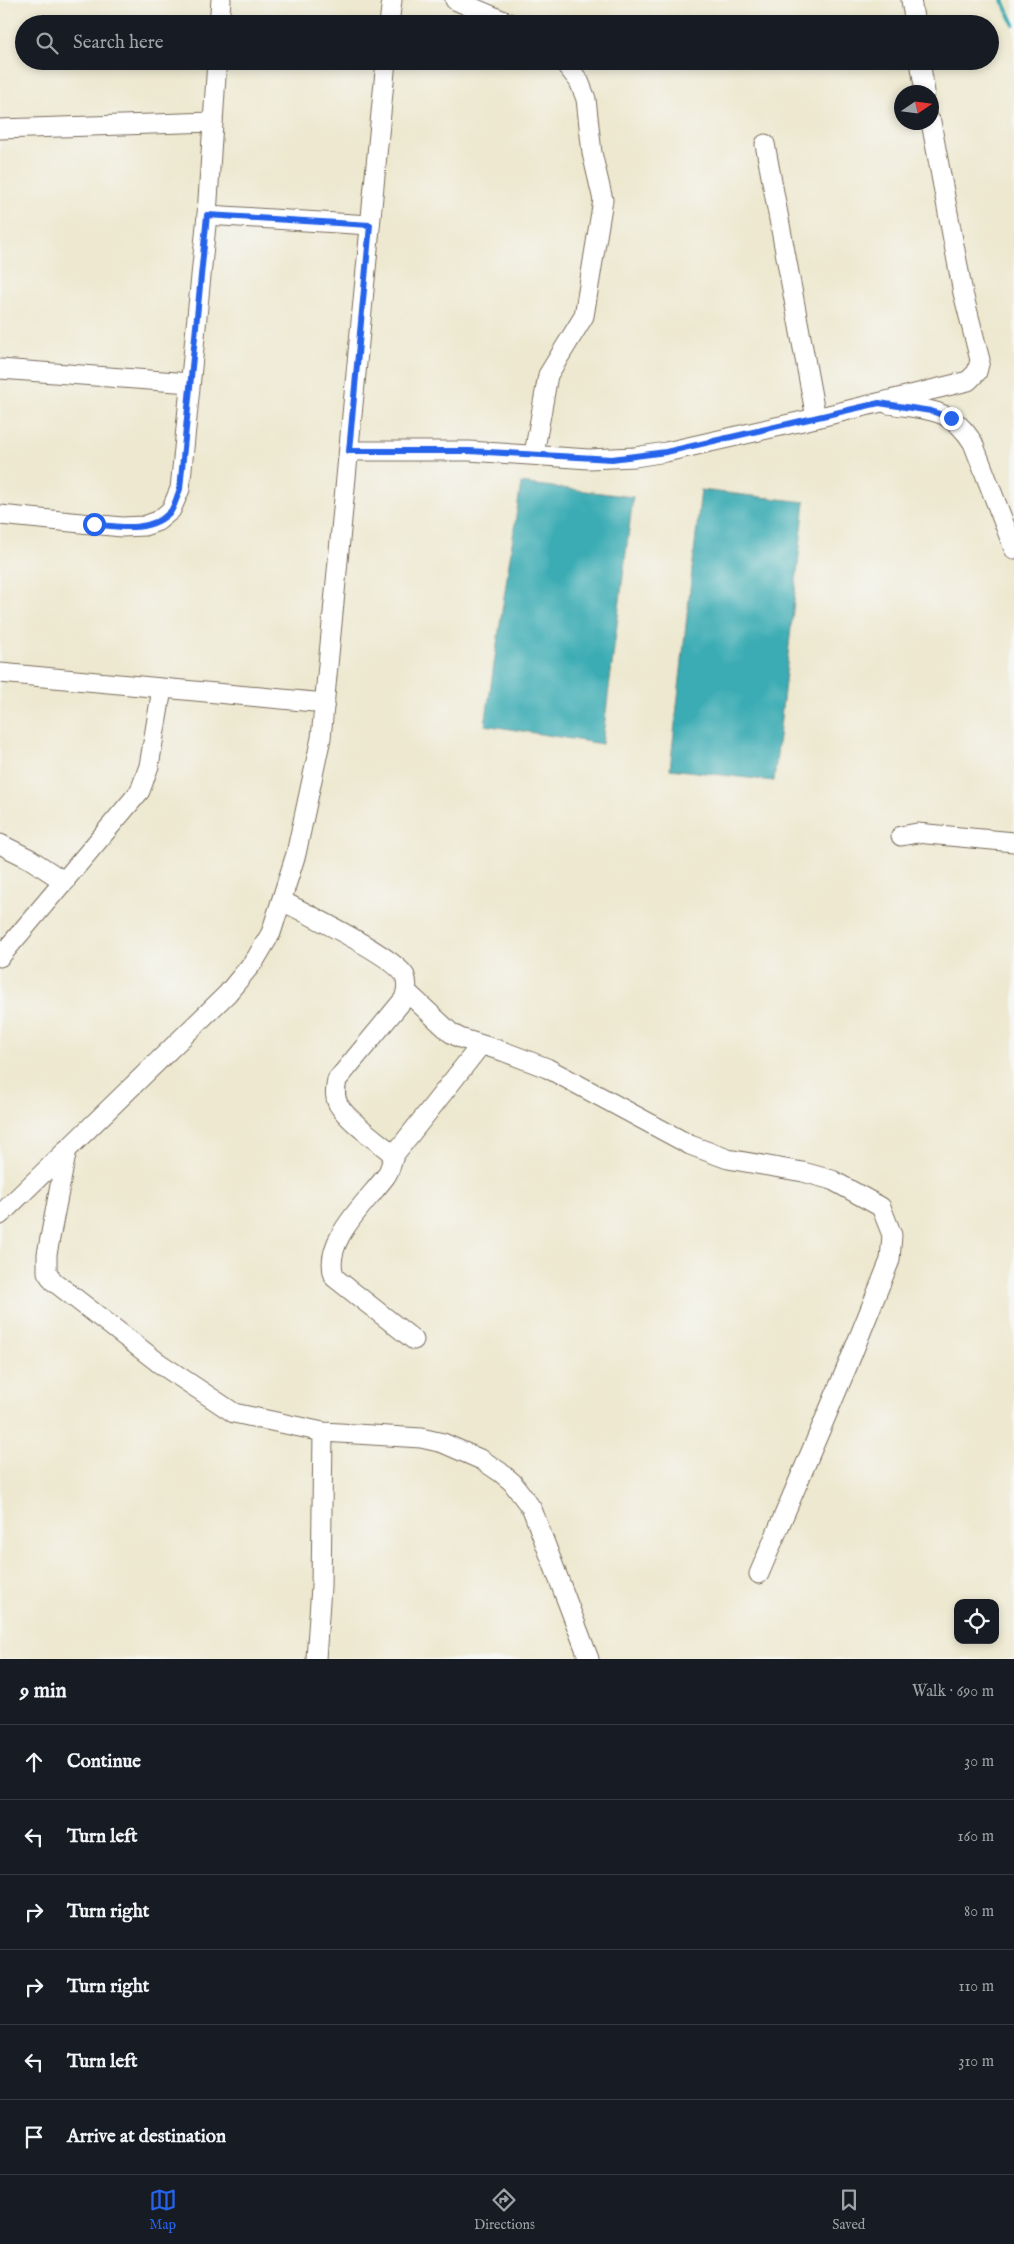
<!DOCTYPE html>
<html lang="en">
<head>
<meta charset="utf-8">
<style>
	body { margin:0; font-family:"IM FELL English",serif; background:#20242c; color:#f1f3f6 }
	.controls { position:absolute; right:15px; bottom:15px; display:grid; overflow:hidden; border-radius:10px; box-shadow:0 2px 8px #0003 }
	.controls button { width:45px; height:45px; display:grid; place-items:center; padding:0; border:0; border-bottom:1px solid #363941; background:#171b24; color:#f1f3f6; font:25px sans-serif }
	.compass { position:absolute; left:894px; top:85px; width:45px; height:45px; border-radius:50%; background:#171b24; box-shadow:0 2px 8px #0003; rotate:77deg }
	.stop { position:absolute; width:15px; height:15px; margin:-11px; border:4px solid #2563eb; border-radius:50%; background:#fff }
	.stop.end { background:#2563eb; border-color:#fff; box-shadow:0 1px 5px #0008 }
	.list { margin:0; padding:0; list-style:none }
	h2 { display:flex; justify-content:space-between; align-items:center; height:65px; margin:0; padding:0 20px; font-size:21px }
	h2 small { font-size:16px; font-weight:400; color:#9ea1a6 }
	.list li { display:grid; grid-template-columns:32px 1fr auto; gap:15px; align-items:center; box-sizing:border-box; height:75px; padding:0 20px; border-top:1px solid #363941 }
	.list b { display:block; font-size:19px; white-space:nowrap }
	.list em { font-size:16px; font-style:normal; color:#9ea1a6 }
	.icon { flex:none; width:28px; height:28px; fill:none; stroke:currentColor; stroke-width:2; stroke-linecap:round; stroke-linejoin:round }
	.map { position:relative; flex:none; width:1014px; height:1659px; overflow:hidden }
	.search { position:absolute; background:#171b24; box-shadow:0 2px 8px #0003; left:15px; right:15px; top:15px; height:55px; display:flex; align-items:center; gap:12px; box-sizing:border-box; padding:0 18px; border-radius:28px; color:#9ea1a6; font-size:19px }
	.sheet { height:515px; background:#171b24 }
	nav { display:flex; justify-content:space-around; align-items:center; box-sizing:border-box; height:70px; border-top:1px solid #363941; background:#171b24; font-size:14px; color:#9ea1a6 }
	nav a { display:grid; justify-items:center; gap:2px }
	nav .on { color:#2563eb }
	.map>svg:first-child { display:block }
	.water { fill:#3bacb4; stroke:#3b6b69 }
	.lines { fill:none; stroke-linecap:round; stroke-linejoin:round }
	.stream { stroke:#3bacb4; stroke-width:4 }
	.building { fill:#dc9970 }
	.minor-casing { stroke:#796c5c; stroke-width:21 }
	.minor { stroke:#fff; stroke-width:19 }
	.route { stroke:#2563eb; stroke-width:6 }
</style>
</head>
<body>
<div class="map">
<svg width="1014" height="1659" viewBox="0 0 1014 1659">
	<rect width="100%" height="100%" fill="#f6f6f2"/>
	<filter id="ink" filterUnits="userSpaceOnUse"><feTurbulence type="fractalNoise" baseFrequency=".02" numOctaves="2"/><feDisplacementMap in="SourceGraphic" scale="10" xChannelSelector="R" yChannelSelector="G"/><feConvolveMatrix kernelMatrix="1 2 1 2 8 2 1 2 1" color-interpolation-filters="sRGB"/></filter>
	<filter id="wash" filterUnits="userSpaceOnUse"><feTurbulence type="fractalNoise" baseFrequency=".0096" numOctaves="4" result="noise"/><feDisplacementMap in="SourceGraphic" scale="20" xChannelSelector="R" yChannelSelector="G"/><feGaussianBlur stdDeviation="1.12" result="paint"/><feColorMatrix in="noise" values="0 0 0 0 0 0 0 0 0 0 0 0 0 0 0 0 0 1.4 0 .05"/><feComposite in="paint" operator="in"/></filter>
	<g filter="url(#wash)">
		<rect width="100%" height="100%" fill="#ede8cf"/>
		<g class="water">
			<path d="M521 483 633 497 602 744 485 725Z"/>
			<path d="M701 490 805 502 774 781 670 769Z"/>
		</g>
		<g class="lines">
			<path class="stream" d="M1003 0 1014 25"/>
		</g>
		<g id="blocks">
			<path class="building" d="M318 61H330V63L328 66 323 67Z"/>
		</g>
	</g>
	<g filter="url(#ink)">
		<use href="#blocks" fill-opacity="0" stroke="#796c5c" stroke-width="1"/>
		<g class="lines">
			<defs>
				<g id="minor">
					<path d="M455 0 511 24"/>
					<path d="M911 0 915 24"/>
					<path d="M219 24 221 0"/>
					<path d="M389 24 392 0"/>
					<path d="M920 61 925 92"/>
					<path d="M0 129 213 122"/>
					<path d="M765 144 816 418"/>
					<path d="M207 215 370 225"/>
					<path d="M0 369 190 383"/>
					<path d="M888 404C926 410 951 407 973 443L1014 549"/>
					<path d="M349 451H469L589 459 635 457 666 452 816 418 968 381 977 372 980 360 963 293 931 122"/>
					<path d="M534 454 548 375 584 316 603 200 592 153 586 99 579 81 563 61"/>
					<path d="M0 515 122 527 144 526 158 521 171 510 180 489 207 215 217 61"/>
					<path d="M0 673 325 703"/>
					<path d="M901 836 917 833 1014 842"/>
					<path d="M0 844 30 859 65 882"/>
					<path d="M282 901C306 913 395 957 405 976 408 984 407 991 404 999L337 1080C335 1090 334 1099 340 1107 352 1124 378 1141 394 1155"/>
					<path d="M0 957 140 791 149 766 162 689"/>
					<path d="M407 992 451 1033 460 1038 505 1052 547 1068 690 1145 728 1159 803 1172 832 1180 881 1207 892 1235 890 1260 847 1367 759 1574"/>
					<path d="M67 1149 47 1254V1272L53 1281 159 1363 234 1413 323 1432 421 1438 443 1443 482 1460 500 1472 512 1482 532 1509 589 1659"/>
					<path d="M0 1215 227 994 255 960 271 933 296 854 321 738 386 61"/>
					<path d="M414 1340 335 1278C320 1243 367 1202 386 1176 390 1170 392 1162 394 1155L480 1046"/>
					<path d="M316 1659 321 1587 323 1432"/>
				</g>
			</defs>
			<use href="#minor" class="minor-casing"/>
			<use href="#minor" class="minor"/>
		</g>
	</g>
	<g class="lines" filter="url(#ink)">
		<path class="route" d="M94 524C119 527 152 533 171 511 175 505 177 496 180 489L207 215 370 225 349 451H469L612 459 666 452 879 403 931 411 951 418"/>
	</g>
</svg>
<div class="controls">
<button><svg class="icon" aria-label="locate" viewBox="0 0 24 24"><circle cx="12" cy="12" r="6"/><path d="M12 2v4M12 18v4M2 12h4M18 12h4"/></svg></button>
</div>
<svg class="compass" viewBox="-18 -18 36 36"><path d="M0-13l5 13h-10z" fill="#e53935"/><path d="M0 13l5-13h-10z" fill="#9ea1a6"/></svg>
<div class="stop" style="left:94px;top:524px"></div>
<div class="stop end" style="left:951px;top:418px"></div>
<div class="search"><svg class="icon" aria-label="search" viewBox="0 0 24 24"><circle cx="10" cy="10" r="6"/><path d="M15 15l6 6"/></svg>Search here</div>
</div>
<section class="sheet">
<h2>9 min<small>Walk · 690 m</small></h2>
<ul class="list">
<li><svg class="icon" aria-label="ahead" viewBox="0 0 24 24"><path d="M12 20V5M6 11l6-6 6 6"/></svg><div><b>Continue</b></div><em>30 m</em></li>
<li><svg class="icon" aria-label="left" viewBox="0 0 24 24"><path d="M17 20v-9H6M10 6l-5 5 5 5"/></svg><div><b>Turn left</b></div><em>160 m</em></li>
<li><svg class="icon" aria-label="right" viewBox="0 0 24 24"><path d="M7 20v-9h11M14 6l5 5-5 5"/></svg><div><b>Turn right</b></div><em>80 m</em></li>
<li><svg class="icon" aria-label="right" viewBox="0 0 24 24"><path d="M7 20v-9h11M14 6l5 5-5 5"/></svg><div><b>Turn right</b></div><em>110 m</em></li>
<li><svg class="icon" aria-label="left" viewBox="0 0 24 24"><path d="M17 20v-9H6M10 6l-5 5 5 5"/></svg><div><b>Turn left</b></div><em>310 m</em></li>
<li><svg class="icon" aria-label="arrive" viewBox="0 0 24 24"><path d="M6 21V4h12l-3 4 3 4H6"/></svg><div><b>Arrive at destination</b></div></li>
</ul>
</section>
<nav>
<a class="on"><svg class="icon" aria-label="map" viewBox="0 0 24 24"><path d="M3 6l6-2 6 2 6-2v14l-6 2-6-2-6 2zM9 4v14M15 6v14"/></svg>Map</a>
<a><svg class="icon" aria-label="directions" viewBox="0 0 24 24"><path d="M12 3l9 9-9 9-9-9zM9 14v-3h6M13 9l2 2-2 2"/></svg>Directions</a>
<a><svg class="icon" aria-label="saved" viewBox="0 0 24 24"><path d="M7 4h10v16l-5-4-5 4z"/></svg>Saved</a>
</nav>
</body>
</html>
